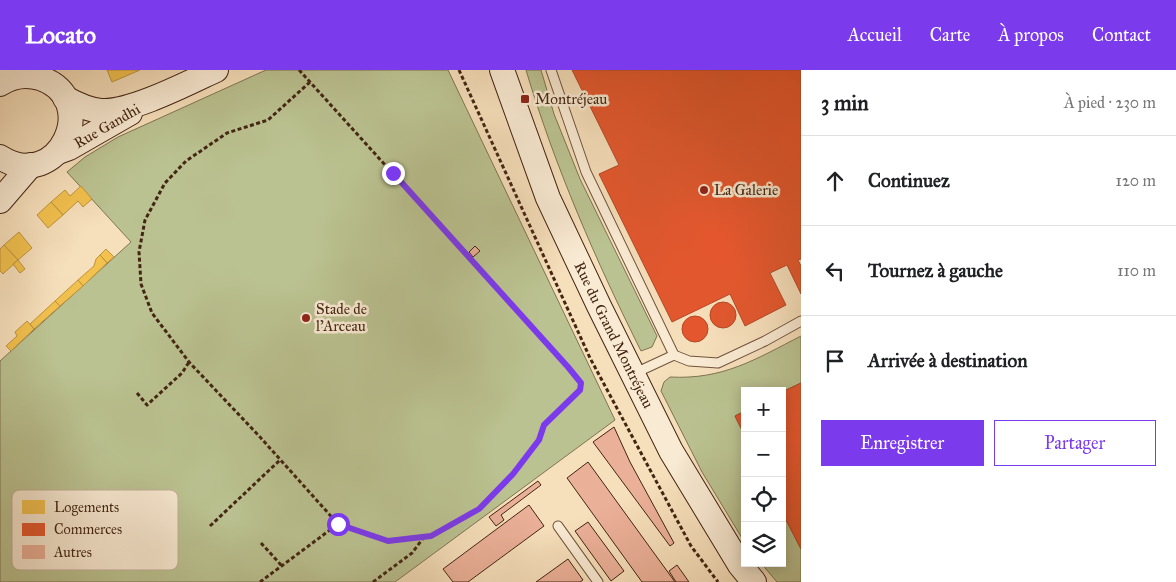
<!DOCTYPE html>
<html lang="fr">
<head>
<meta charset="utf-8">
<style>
	body { margin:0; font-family:"IM FELL Great Primer",serif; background:#f6f6f6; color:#202124 }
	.controls { position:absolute; right:15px; bottom:15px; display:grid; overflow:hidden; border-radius:0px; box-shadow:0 2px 12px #0003 }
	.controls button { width:45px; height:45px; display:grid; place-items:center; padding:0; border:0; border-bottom:1px solid #e0e0e0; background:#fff; color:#202124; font:25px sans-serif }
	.stop { position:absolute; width:15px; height:15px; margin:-11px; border:4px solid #7c3aed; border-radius:50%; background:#fff }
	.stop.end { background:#7c3aed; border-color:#fff; box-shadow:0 1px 5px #0008 }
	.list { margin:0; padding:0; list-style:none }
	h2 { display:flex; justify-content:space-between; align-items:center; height:65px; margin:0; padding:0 20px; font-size:21px }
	h2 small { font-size:16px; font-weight:400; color:#757577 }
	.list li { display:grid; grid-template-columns:32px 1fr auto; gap:15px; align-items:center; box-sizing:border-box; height:90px; padding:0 20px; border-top:1px solid #e0e0e0 }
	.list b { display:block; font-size:19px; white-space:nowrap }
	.list em { font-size:16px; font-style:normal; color:#757577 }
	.actions { display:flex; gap:10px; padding:15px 20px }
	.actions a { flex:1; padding:11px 0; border:1px solid #7c3aed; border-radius:0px; text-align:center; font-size:18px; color:#7c3aed }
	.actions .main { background:#7c3aed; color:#fff }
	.icon { flex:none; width:28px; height:28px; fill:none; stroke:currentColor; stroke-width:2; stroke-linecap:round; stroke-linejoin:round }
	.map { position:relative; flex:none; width:801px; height:512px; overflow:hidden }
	header { display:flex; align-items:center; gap:30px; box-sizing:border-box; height:70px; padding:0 25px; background:#7c3aed; color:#fff }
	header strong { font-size:24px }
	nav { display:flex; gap:28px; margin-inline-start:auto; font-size:18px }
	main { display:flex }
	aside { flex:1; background:#fff }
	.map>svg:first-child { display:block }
	.green { fill:#bbc291; stroke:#7f7452 }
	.homes { fill:#f2c14e; stroke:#be923c }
	.shops { fill:#e4572e; stroke:#b44826 }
	.building { fill:#ebb098; stroke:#432512 }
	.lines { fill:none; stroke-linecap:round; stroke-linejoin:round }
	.lane-casing { stroke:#70543c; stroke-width:11 }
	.secondary-casing { stroke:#432512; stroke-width:26 }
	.path { stroke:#432512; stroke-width:3; stroke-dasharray:4 2.5; stroke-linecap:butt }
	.lane { stroke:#f9ead3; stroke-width:9 }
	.secondary { stroke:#f9ead3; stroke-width:24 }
	.route { stroke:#7c3aed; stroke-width:6 }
	.poi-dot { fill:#8f2418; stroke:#f9ead3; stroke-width:2 }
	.labels { text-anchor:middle; stroke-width:5; stroke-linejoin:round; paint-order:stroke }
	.poi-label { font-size:15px; fill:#432512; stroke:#f9ead3; text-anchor:start }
	.street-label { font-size:15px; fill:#432512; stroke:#f9ead3 }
	.key { fill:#f9ead3; stroke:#c2af99; stroke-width:1 }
	.key-label { font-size:14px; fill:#432512 }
</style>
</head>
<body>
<header>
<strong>Locato</strong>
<nav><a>Accueil</a><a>Carte</a><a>À propos</a><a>Contact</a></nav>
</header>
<main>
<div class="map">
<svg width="801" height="512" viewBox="0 0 801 512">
	<rect width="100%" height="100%" fill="#f6dfbb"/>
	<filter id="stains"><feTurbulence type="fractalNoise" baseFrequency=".004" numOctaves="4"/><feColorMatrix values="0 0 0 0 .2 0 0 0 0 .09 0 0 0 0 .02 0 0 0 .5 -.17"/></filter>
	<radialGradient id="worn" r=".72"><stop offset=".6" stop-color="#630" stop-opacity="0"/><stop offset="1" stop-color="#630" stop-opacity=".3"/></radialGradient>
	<g class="green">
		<path d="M266 0H448L615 350 395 512H0V291L131 172 67 102 85 87 118 67Z"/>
		<path d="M526 0H541L554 44 580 109 657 266 652 277 641 281C596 191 555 97 526 0Z"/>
		<path d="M801 266V313L782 322 745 321V341L735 346 745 366V473L702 402 661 321 664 312 670 307C723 310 756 289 801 266Z"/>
		<path d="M782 442 801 479V512H777L761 493H782Z"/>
	</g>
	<g class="homes">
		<path d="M107 0H140L112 12Z"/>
		<path d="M81 116 92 129 83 137 78 131 63 145 51 132 65 120 70 126Z"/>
		<path d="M51 132 63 145 48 158 37 145Z"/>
		<path d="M19 162 32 178 18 190 4 175Z"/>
		<path d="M4 175 18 190 3 204 0 201V179Z"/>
		<path d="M106 179 114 187 107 193 100 185Z"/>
		<path d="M100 185 107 193 83 216 78 210 94 196 96 189Z"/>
		<path d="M18 190 25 199 20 203 13 194Z"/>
		<path d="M78 210 83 216 60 236 55 231Z"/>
		<path d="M55 231 60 236 34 259 30 254Z"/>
		<path d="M27 251 34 259 11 281 6 276 17 266 15 262Z"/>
	</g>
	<g class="shops">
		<path d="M572 0H801V189L798 190 801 196V224L787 195 770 203 786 235 745 256 730 224 672 252 599 104 619 95Z"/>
		<circle cx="723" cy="245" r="13"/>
		<circle cx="695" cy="259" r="13"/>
		<path d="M801 313V479L782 442V322Z"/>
		<path d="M745 341V366L735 346Z"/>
	</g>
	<g class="building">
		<path d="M475 176 480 181 473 187 469 182Z"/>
		<path d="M614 357 630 392 674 473 670 476 593 372Z"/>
		<path d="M588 392 675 512H642L567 408Z"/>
		<path d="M538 411 541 415 501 445 504 450 496 456 489 447Z"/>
		<path d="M529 435 544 456 468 512H453L443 499Z"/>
		<path d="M588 452 624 501 611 511 575 461Z"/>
		<path d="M568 489 583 510 580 512H536Z"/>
		<path d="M677 495 689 512H676L669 501Z"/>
	</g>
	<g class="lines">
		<defs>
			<g id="lane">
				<path d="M551 0 586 102 674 285 689 291 718 293 765 271 801 251"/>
				<path d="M633 304 674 285"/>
				<path d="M558 456 598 512"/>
			</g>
			<g id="secondary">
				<path id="s1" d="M502 0 548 128 599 236 671 381 740 495 754 512"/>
				<path d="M0 14C12 6 26 4 40 8 103 29 58 125 0 87"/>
				<path d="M65 28C76 34 88 40 101 41 130 43 188 13 216 0"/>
				<path d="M58 82 69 78 130 43"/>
				<path d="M0 131 31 95"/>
			</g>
		</defs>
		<use href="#lane" class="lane-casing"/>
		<use href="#secondary" class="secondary-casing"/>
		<g class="path">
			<path d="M299 0 300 1 310 12 568 297 581 313 580 320 543 355 539 370 513 404 479 439 431 466 388 471 338 454 260 367 189 292 152 243 141 214 139 182 145 150 165 113 186 91 227 63 268 50 310 12"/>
			<path d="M459 0 590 288 691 476 718 512"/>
			<path d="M137 323 147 335 182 303 189 292"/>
			<path d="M210 456 280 390"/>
			<path d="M261 473 282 496"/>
			<path d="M260 512 338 454"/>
			<path d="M373 512 412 483 424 467"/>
		</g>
		<use href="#lane" class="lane"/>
		<use href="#secondary" class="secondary"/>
	</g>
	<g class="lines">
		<path class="route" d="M338 454 388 471 431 466 479 439 513 404 539 370 544 355 580 320 581 313 568 297 393 103"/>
	</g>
	<g class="poi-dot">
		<rect x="520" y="24" width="10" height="10" rx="2.5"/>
		<circle cx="704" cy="120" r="5"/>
		<circle cx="306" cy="248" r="5"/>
	</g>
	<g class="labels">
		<g class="poi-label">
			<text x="535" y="34">Montréjeau</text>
			<text x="714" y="125">La Galerie</text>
			<text x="316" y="244">Stade de<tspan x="316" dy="17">l'Arceau</tspan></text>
		</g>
		<g class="street-label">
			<text transform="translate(107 56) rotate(-30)" y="5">Rue Gandhi</text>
			<text dy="5" stroke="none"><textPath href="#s1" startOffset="288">Rue du Grand Montréjeau</textPath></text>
		</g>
	</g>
	<rect x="12" y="420" width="166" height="80" rx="8" class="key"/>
	<rect x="22" y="430" width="23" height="14" fill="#f2c14e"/>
	<rect x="22" y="453" width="23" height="13" fill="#e4572e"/>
	<rect x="22" y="475" width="23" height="14" fill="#ebb098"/>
	<g class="key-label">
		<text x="54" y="442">Logements</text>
		<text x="54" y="464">Commerces</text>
		<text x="54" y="487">Autres</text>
	</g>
	<rect width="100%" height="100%" filter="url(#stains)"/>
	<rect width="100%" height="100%" fill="url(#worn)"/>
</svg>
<div class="controls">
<button>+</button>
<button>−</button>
<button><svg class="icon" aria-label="locate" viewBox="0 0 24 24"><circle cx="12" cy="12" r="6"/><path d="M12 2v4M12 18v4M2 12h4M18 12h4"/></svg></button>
<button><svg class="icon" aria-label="layers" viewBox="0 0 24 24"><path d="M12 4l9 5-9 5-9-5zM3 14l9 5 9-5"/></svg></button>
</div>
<div class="stop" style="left:338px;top:454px"></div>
<div class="stop end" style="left:393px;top:103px"></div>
</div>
<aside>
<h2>3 min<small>À pied · 230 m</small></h2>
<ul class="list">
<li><svg class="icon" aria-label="ahead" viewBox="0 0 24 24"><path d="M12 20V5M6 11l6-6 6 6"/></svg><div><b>Continuez</b></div><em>120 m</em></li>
<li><svg class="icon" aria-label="left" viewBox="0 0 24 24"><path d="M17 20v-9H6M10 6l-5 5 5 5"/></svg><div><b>Tournez à gauche</b></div><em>110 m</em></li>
<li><svg class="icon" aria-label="arrive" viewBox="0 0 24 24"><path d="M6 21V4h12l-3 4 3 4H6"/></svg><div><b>Arrivée à destination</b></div></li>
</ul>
<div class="actions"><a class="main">Enregistrer</a><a>Partager</a></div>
</aside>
</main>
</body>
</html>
